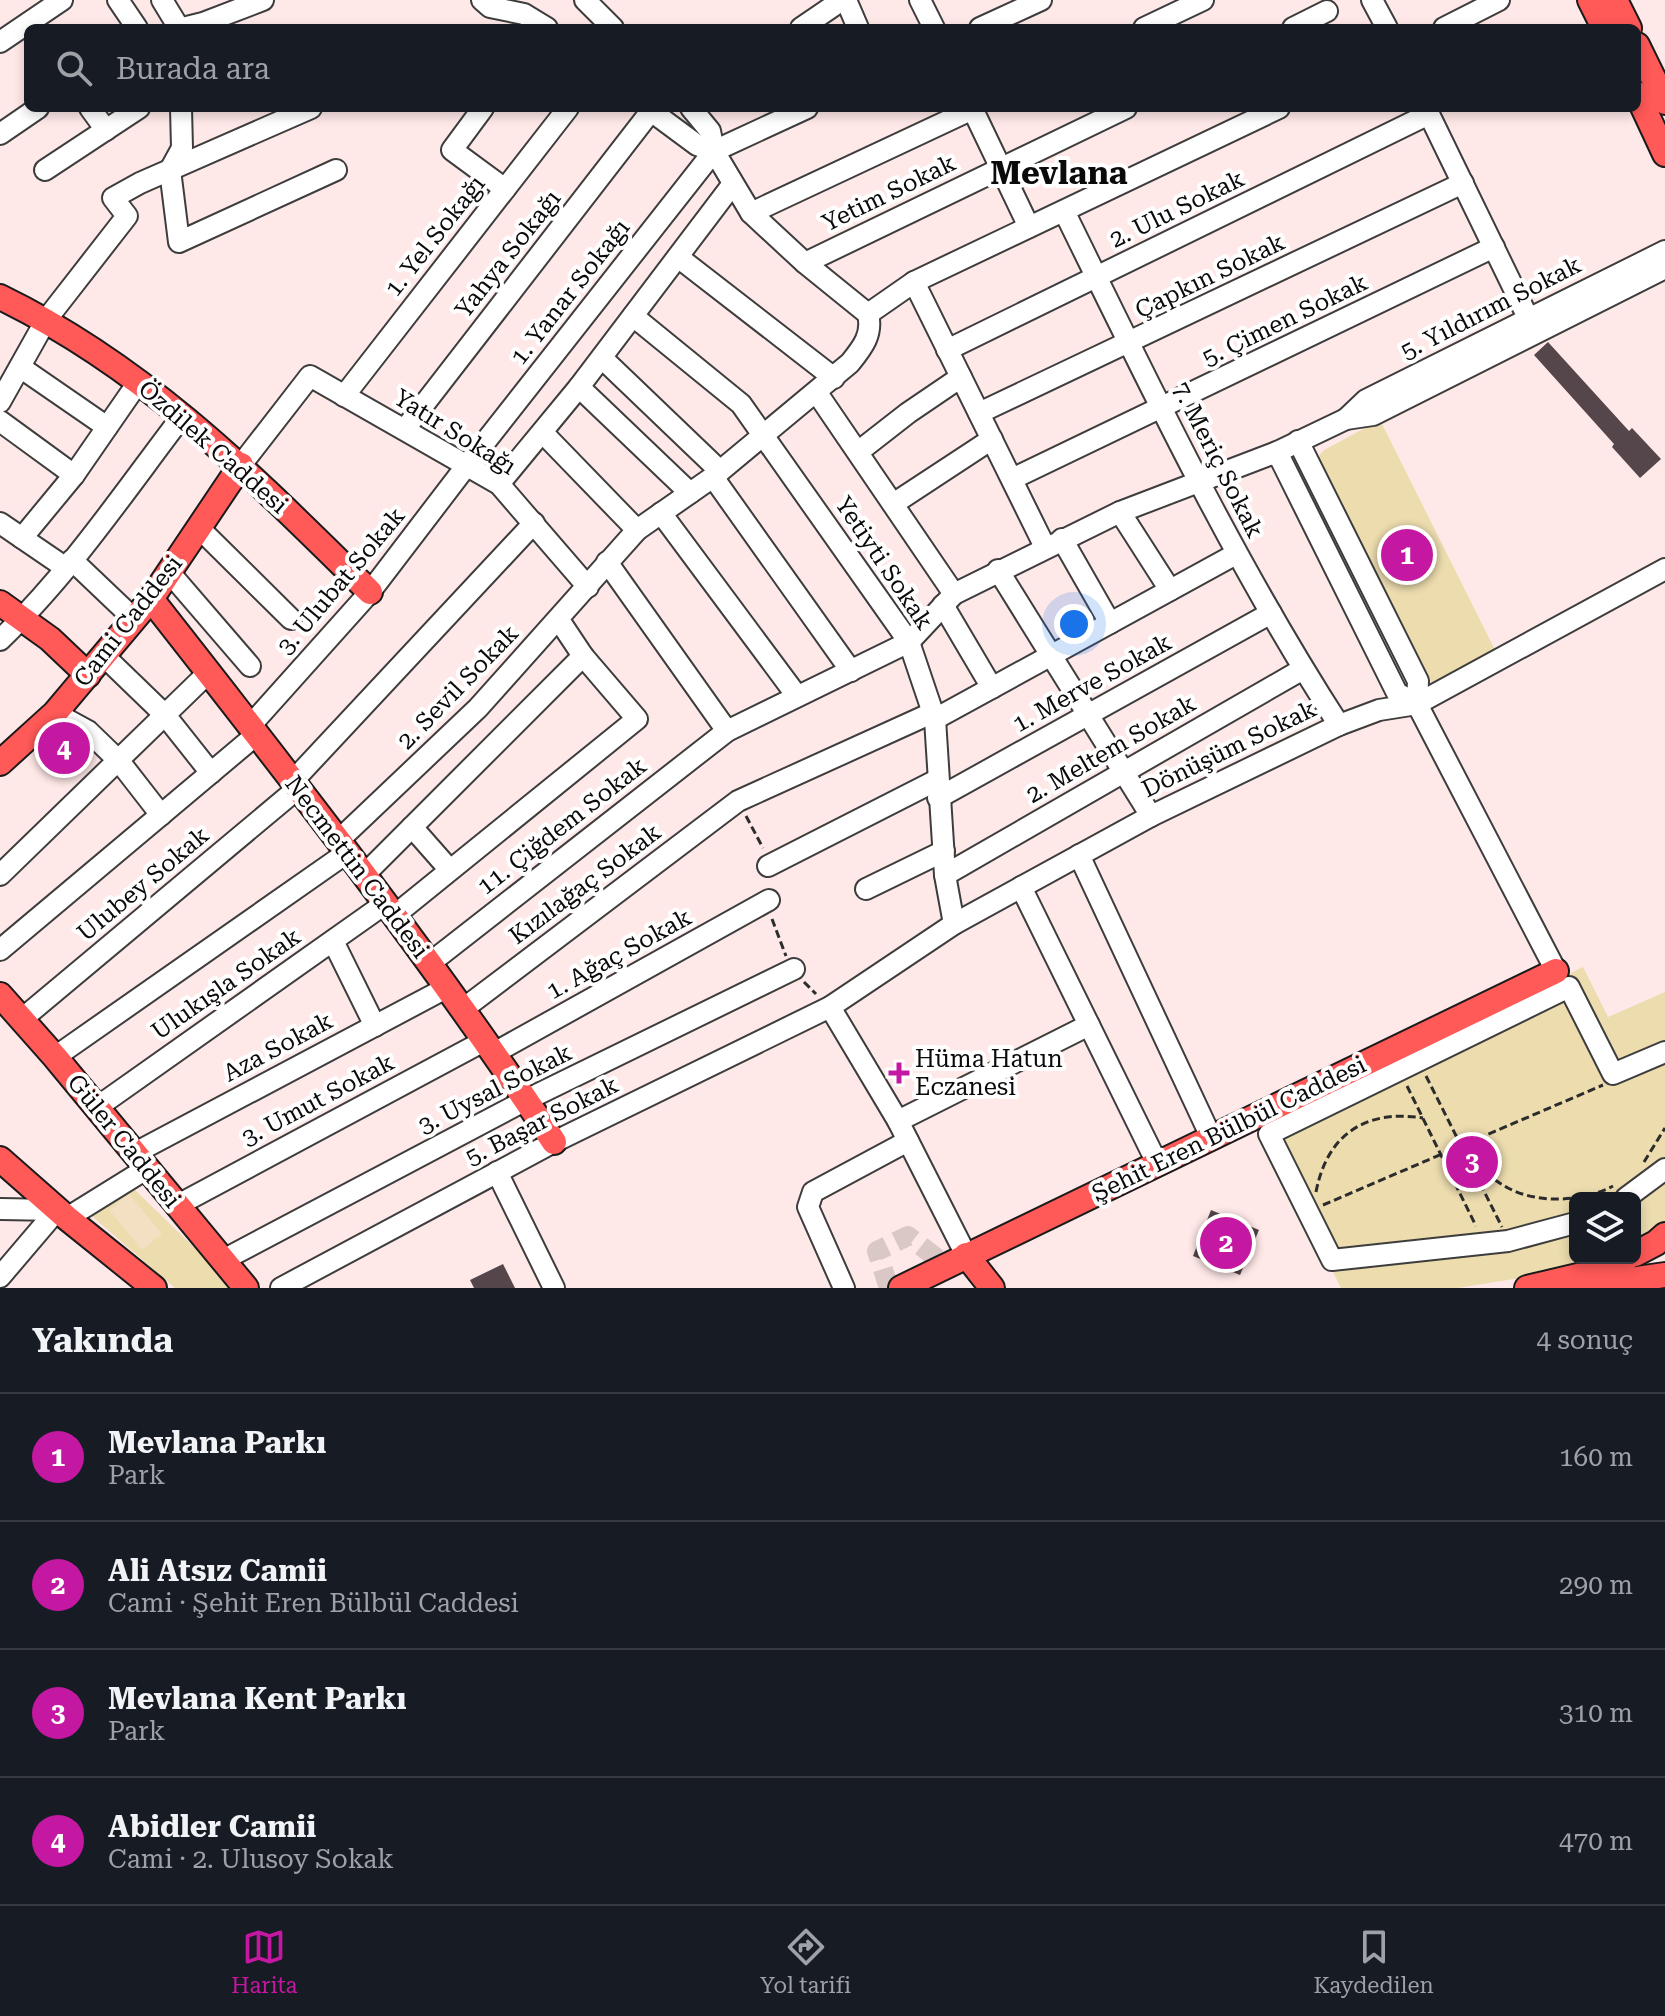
<!DOCTYPE html>
<html lang="tr">
<head>
<meta charset="utf-8">
<style>
	body { margin:0; font-family:"Roboto Serif",serif; background:#20242c; color:#f1f3f6 }
	.controls { position:absolute; right:24px; bottom:24px; display:grid; overflow:hidden; border-radius:12px; box-shadow:0 4px 12px #0003 }
	.controls button { width:72px; height:72px; display:grid; place-items:center; padding:0; border:0; border-bottom:2px solid #363941; background:#171b24; color:#f1f3f6; font:40px sans-serif }
	.you { position:absolute; left:1074px; top:624px; width:28px; height:28px; margin:-20px; border:6px solid #fff; border-radius:50%; background:#1a73e8; box-shadow:0 0 0 12px #1a73e833 }
	.badge { display:grid; place-items:center; width:52px; height:52px; border-radius:50%; background:#c518a2; color:#fff; font-size:26px; font-weight:700 }
	.pin { position:absolute; translate:-50% -50%; border:4px solid #fff; box-shadow:0 2px 8px #0006 }
	.list { margin:0; padding:0; list-style:none }
	h2 { display:flex; justify-content:space-between; align-items:center; height:104px; margin:0; padding:0 32px; font-size:34px }
	h2 small { font-size:26px; font-weight:400; color:#9ea1a6 }
	.list li { display:grid; grid-template-columns:52px 1fr auto; gap:24px; align-items:center; box-sizing:border-box; height:128px; padding:0 32px; border-top:2px solid #363941 }
	.list b { display:block; font-size:30px; white-space:nowrap }
	.list p { margin:0; font-size:26px; white-space:nowrap; color:#9ea1a6 }
	.list em { font-size:26px; font-style:normal; color:#9ea1a6 }
	.icon { flex:none; width:44px; height:44px; fill:none; stroke:currentColor; stroke-width:2; stroke-linecap:round; stroke-linejoin:round }
	.map { position:relative; flex:none; width:1665px; height:1288px; overflow:hidden }
	.search { position:absolute; background:#171b24; box-shadow:0 4px 12px #0003; left:24px; right:24px; top:24px; height:88px; display:flex; align-items:center; gap:20px; box-sizing:border-box; padding:0 28px; border-radius:12px; color:#9ea1a6; font-size:30px }
	.sheet { height:616px; background:#171b24 }
	nav { display:flex; justify-content:space-around; align-items:center; box-sizing:border-box; height:112px; border-top:2px solid #363941; background:#171b24; font-size:22px; color:#9ea1a6 }
	nav a { display:grid; justify-items:center; gap:4px }
	nav .on { color:#c518a2 }
	.map>svg:first-child { display:block }
	.green { fill:#ecdcae }
	.pitch { fill:#f3dfc1 }
	.building { fill:#54464b }
	.lines { fill:none; stroke-linecap:round; stroke-linejoin:round }
	.minor-tunnel { stroke:#dac8c7; stroke-width:20; stroke-dasharray:20 10; stroke-linecap:butt }
	.minor-casing { stroke:#3d3d3d; stroke-width:24 }
	.major-casing { stroke:#1b1b1b; stroke-width:28 }
	.path { stroke:#2c2c2c; stroke-width:3; stroke-dasharray:8 4; stroke-linecap:butt }
	.minor { stroke:#fff; stroke-width:20 }
	.major { stroke:#ff5958; stroke-width:24 }
	.poi-dot { fill:#c518a2; stroke:#fff; stroke-width:3 }
	.labels { text-anchor:middle; stroke-width:8; stroke-linejoin:round; paint-order:stroke }
	.street-label { font-size:24px; fill:#0a0a0a; stroke:#fff }
	.poi-label { font-size:24px; fill:#0a0a0a; stroke:#fff; text-anchor:start }
	.district-label { font-size:32px; font-weight:bold; fill:#0a0a0a; stroke:#fff }
</style>
</head>
<body>
<div class="map">
<svg width="1665" height="1288" viewBox="0 0 1665 1288">
	<rect width="100%" height="100%" fill="#ffe9e8"/>
	<g class="green">
		<path d="M1380 420 1496 652 1437 686 1431 682 1318 457 1324 450Z"/>
		<path d="M1583 967 1608 1017 1665 992V1221L1635 1243V1198H1575V1258H1606L1545 1274 1458 1288H1341L1261 1127Z"/>
		<path d="M124 1188 135 1190 203 1256 228 1288H175L93 1217 94 1212Z"/>
	</g>
	<path class="pitch" d="M129 1194 162 1234 142 1250 109 1210Z"/>
	<g class="building">
		<path d="M1548 342 1629 431 1632 428 1661 459 1640 478 1612 447 1614 444 1534 355Z"/>
		<path d="M57 732 80 742 87 748 81 768 39 755 42 745Z"/>
		<path d="M1211 1210 1259 1230 1240 1275 1193 1256Z"/>
		<path d="M503 1264 515 1288H474L470 1280Z"/>
	</g>
	<g class="lines">
		<path class="minor-tunnel" d="M889 1288 877 1251 908 1236 947 1266"/>
		<defs>
			<g id="minor">
				<path d="M118 0 137 28"/>
				<path d="M162 0 179 28"/>
				<path d="M482 0 490 7 524 14 547 28"/>
				<path d="M585 0 613 28"/>
				<path d="M846 0 858 28"/>
				<path d="M920 0 934 28"/>
				<path d="M1372 0 1387 28"/>
				<path d="M183 28 203 23 263 0"/>
				<path d="M801 28 842 0"/>
				<path d="M980 28 1041 0"/>
				<path d="M1144 28 1203 0"/>
				<path d="M1293 28 1327 11"/>
				<path d="M1444 28 1499 0"/>
				<path d="M0 42 62 0"/>
				<path d="M90 108 106 130"/>
				<path d="M181 108 182 148 170 170 179 242 336 170"/>
				<path d="M483 108 452 150 505 189"/>
				<path d="M647 108 697 145 714 151"/>
				<path d="M691 108 710 131 714 151 751 213 805 263 868 314"/>
				<path d="M972 108 1029 227"/>
				<path d="M1426 108 1533 328"/>
				<path d="M0 134 38 108"/>
				<path d="M45 170 139 108"/>
				<path d="M1064 211C1150 386 1233 561 1339 725"/>
				<path d="M751 213 975 108"/>
				<path d="M678 257 834 378"/>
				<path d="M805 263 1126 108"/>
				<path d="M914 282 1045 547"/>
				<path d="M633 316 741 404 909 642 935 719 945 875 954 924"/>
				<path d="M947 350 1429 114"/>
				<path d="M602 358 720 471"/>
				<path d="M20 367 107 427"/>
				<path d="M579 387 690 493"/>
				<path d="M817 393 954 594"/>
				<path d="M344 396 568 108"/>
				<path d="M0 402 46 320 127 216 113 198 140 183 311 108"/>
				<path d="M979 413 1463 183"/>
				<path d="M1346 419 1366 400 1665 251"/>
				<path d="M0 421 74 475"/>
				<path d="M405 429 651 111"/>
				<path d="M543 433 637 530"/>
				<path d="M1298 441 1418 681 1417 704 1556 971"/>
				<path d="M858 452 908 413 961 377"/>
				<path d="M1277 452 1397 693 1417 704"/>
				<path d="M241 465 310 376 499 484 588 587"/>
				<path d="M713 477 851 671"/>
				<path d="M1012 479 1494 247"/>
				<path d="M499 484 579 387 732 185"/>
				<path d="M893 504 992 439"/>
				<path d="M1120 512 1170 590"/>
				<path d="M661 513 797 696"/>
				<path d="M0 523 66 568"/>
				<path d="M199 528 291 619"/>
				<path d="M22 538 74 475 139 381"/>
				<path d="M1062 539 1110 623"/>
				<path d="M72 560 134 619"/>
				<path d="M607 562 727 731"/>
				<path d="M998 570 1151 816"/>
				<path d="M169 572 250 666"/>
				<path d="M943 605 992 688"/>
				<path d="M0 640C70 573 125 491 183 415"/>
				<path d="M104 656 165 715 211 773"/>
				<path d="M55 713 88 731 119 761 161 815"/>
				<path d="M935 719 1236 554"/>
				<path d="M250 726 370 592 467 465 714 151 807 108"/>
				<path d="M292 782 534 523"/>
				<path d="M938 798 1271 613"/>
				<path d="M412 827 449 869"/>
				<path d="M339 840 478 708 637 530 713 477 850 363C863 347 873 334 868 314L914 282 1279 108"/>
				<path d="M1079 855 1211 1137"/>
				<path d="M768 866 937 780"/>
				<path d="M365 874 583 656"/>
				<path d="M0 875 209 672"/>
				<path d="M945 875 1303 669"/>
				<path d="M1021 887 1157 1163"/>
				<path d="M866 889 944 851"/>
				<path d="M395 915 637 719 583 656 559 620"/>
				<path d="M333 941 375 1026"/>
				<path d="M0 950 256 735"/>
				<path d="M430 963 727 731 909 642 954 594 1120 512 1277 452 1346 419 1373 415 1665 268"/>
				<path d="M830 1007 898 1121 966 1255"/>
				<path d="M463 1009 738 801 934 712"/>
				<path d="M22 1019 297 789"/>
				<path d="M494 1053 769 900"/>
				<path d="M55 1057 348 852"/>
				<path d="M96 1108 386 903"/>
				<path d="M898 1121 1089 1025"/>
				<path d="M133 1154 448 987"/>
				<path d="M497 1172 554 1288"/>
				<path d="M1626 1198 1665 1169"/>
				<path d="M176 1206 484 1041"/>
				<path d="M0 1209 57 1210"/>
				<path d="M67 1218 146 1169"/>
				<path d="M1575 1223 1508 1241 1332 1260 1269 1134 1569 987 1613 1074 1665 1052"/>
				<path d="M223 1260 526 1100 794 969"/>
				<path d="M0 1277 57 1210"/>
				<path d="M281 1288 554 1142 830 1007 954 924 1151 816 1339 725 1379 710 1417 704 1665 569"/>
				<path d="M844 1288 808 1207 813 1192 908 1141"/>
			</g>
			<g id="major">
				<path d="M1590 0 1604 28"/>
				<path d="M1615 0 1629 28"/>
				<path d="M1637 45 1665 102"/>
				<path d="M1637 94 1665 154"/>
				<path d="M0 297C148 369 255 479 370 592"/>
				<path d="M151 599C290 776 429 954 554 1142"/>
				<path d="M0 603 50 639 88 675"/>
				<path d="M0 763 55 713 151 599 241 465"/>
				<path d="M0 995 55 1057 246 1288"/>
				<path d="M0 1159 67 1218 154 1288"/>
				<path d="M1635 1254 1656 1243 1665 1235"/>
				<path d="M966 1255 992 1288"/>
				<path d="M1588 1286 1665 1275"/>
				<path d="M901 1288 1556 971"/>
				<path d="M1527 1288 1607 1269 1627 1258"/>
			</g>
		</defs>
		<use href="#minor" class="minor-casing"/>
		<use href="#major" class="major-casing"/>
		<g class="path">
			<path d="M746 816 763 848"/>
			<path d="M772 919 786 956"/>
			<path d="M804 982 816 994"/>
			<path d="M1426 1076 1502 1227"/>
			<path d="M1407 1086 1476 1226"/>
			<path d="M1467 1157C1480 1168 1493 1180 1508 1188 1538 1204 1583 1202 1613 1186"/>
			<path d="M1644 1162 1665 1128"/>
			<path d="M1316 1192C1327 1134 1366 1109 1423 1118"/>
			<path d="M1323 1205 1603 1085"/>
		</g>
		<use href="#minor" class="minor"/>
		<use href="#major" class="major"/>
	</g>
	<path class="poi-dot" d="M895 1061h8v8h8v8h-8v8h-8v-8h-8v-8h8z"/>
	<g class="labels">
		<g class="street-label">
			<text transform="translate(889 193) rotate(-26)" y="8">Yetim Sokak</text>
			<text transform="translate(1177 209) rotate(-26)" y="8">2. Ulu Sokak</text>
			<text transform="translate(435 236) rotate(-52)" y="8">1. Yel Sokağı</text>
			<text transform="translate(508 254) rotate(-52)" y="8">Yahya Sokağı</text>
			<text transform="translate(1210 276) rotate(-26)" y="8">Çapkın Sokak</text>
			<text transform="translate(570 292) rotate(-52)" y="8">1. Yanar Sokağı</text>
			<text transform="translate(1491 308) rotate(-27)" y="8">5. Yıldırım Sokak</text>
			<text transform="translate(1285 320) rotate(-26)" y="8">5. Çimen Sokak</text>
			<text transform="translate(455 432) rotate(32)" y="8">Yatır Sokağı</text>
			<text transform="translate(213 447) rotate(41)" y="8">Özdilek Caddesi</text>
			<text transform="translate(1218 460) rotate(63)" y="8">7. Meriç Sokak</text>
			<text transform="translate(884 563) rotate(56)" y="8">Yetiyti Sokak</text>
			<text transform="translate(341 581) rotate(-50)" y="8">3. Ulubat Sokak</text>
			<text transform="translate(128 621) rotate(-52)" y="8">Cami Caddesi</text>
			<text transform="translate(1092 683) rotate(-29)" y="8">1. Merve Sokak</text>
			<text transform="translate(458 687) rotate(-46)" y="8">2. Sevil Sokak</text>
			<text transform="translate(1111 749) rotate(-30)" y="8">2. Meltem Sokak</text>
			<text transform="translate(1229 749) rotate(-26)" y="8">Dönüşüm Sokak</text>
			<text transform="translate(562 826) rotate(-38)" y="8">11. Çiğdem Sokak</text>
			<text transform="translate(357 867) rotate(53)" y="8">Necmettin Caddesi</text>
			<text transform="translate(143 884) rotate(-40)" y="8">Ulubey Sokak</text>
			<text transform="translate(585 884) rotate(-37)" y="8">Kızılağaç Sokak</text>
			<text transform="translate(619 954) rotate(-29)" y="8">1. Ağaç Sokak</text>
			<text transform="translate(226 984) rotate(-35)" y="8">Ulukışla Sokak</text>
			<text transform="translate(278 1047) rotate(-28)" y="8">Aza Sokak</text>
			<text transform="translate(495 1089) rotate(-27)" y="8">3. Uysal Sokak</text>
			<text transform="translate(318 1100) rotate(-28)" y="8">3. Umut Sokak</text>
			<text transform="translate(542 1121) rotate(-27)" y="8">5. Başar Sokak</text>
			<text transform="translate(1229 1129) rotate(-26)" y="8">Şehit Eren Bülbül Caddesi</text>
			<text transform="translate(124 1141) rotate(51)" y="8">Güler Caddesi</text>
		</g>
		<g class="poi-label">
			<text x="915" y="1067">Hüma Hatun<tspan x="915" dy="28">Eczanesi</tspan></text>
		</g>
		<g class="district-label">
			<text x="1059" y="184">Mevlana</text>
		</g>
	</g>
</svg>
<div class="controls">
<button><svg class="icon" aria-label="layers" viewBox="0 0 24 24"><path d="M12 4l9 5-9 5-9-5zM3 14l9 5 9-5"/></svg></button>
</div>
<div class="you"></div>
<div class="pin badge" style="left:1407px;top:555px">1</div>
<div class="pin badge" style="left:1226px;top:1243px">2</div>
<div class="pin badge" style="left:1472px;top:1162px">3</div>
<div class="pin badge" style="left:64px;top:748px">4</div>
<div class="search"><svg class="icon" aria-label="search" viewBox="0 0 24 24"><circle cx="10" cy="10" r="6"/><path d="M15 15l6 6"/></svg>Burada ara</div>
</div>
<section class="sheet">
<h2>Yakında<small>4 sonuç</small></h2>
<ul class="list">
<li><span class="badge">1</span><div><b>Mevlana Parkı</b><p>Park</p></div><em>160 m</em></li>
<li><span class="badge">2</span><div><b>Ali Atsız Camii</b><p>Cami · Şehit Eren Bülbül Caddesi</p></div><em>290 m</em></li>
<li><span class="badge">3</span><div><b>Mevlana Kent Parkı</b><p>Park</p></div><em>310 m</em></li>
<li><span class="badge">4</span><div><b>Abidler Camii</b><p>Cami · 2. Ulusoy Sokak</p></div><em>470 m</em></li>
</ul>
</section>
<nav>
<a class="on"><svg class="icon" aria-label="map" viewBox="0 0 24 24"><path d="M3 6l6-2 6 2 6-2v14l-6 2-6-2-6 2zM9 4v14M15 6v14"/></svg>Harita</a>
<a><svg class="icon" aria-label="directions" viewBox="0 0 24 24"><path d="M12 3l9 9-9 9-9-9zM9 14v-3h6M13 9l2 2-2 2"/></svg>Yol tarifi</a>
<a><svg class="icon" aria-label="saved" viewBox="0 0 24 24"><path d="M7 4h10v16l-5-4-5 4z"/></svg>Kaydedilen</a>
</nav>
</body>
</html>
